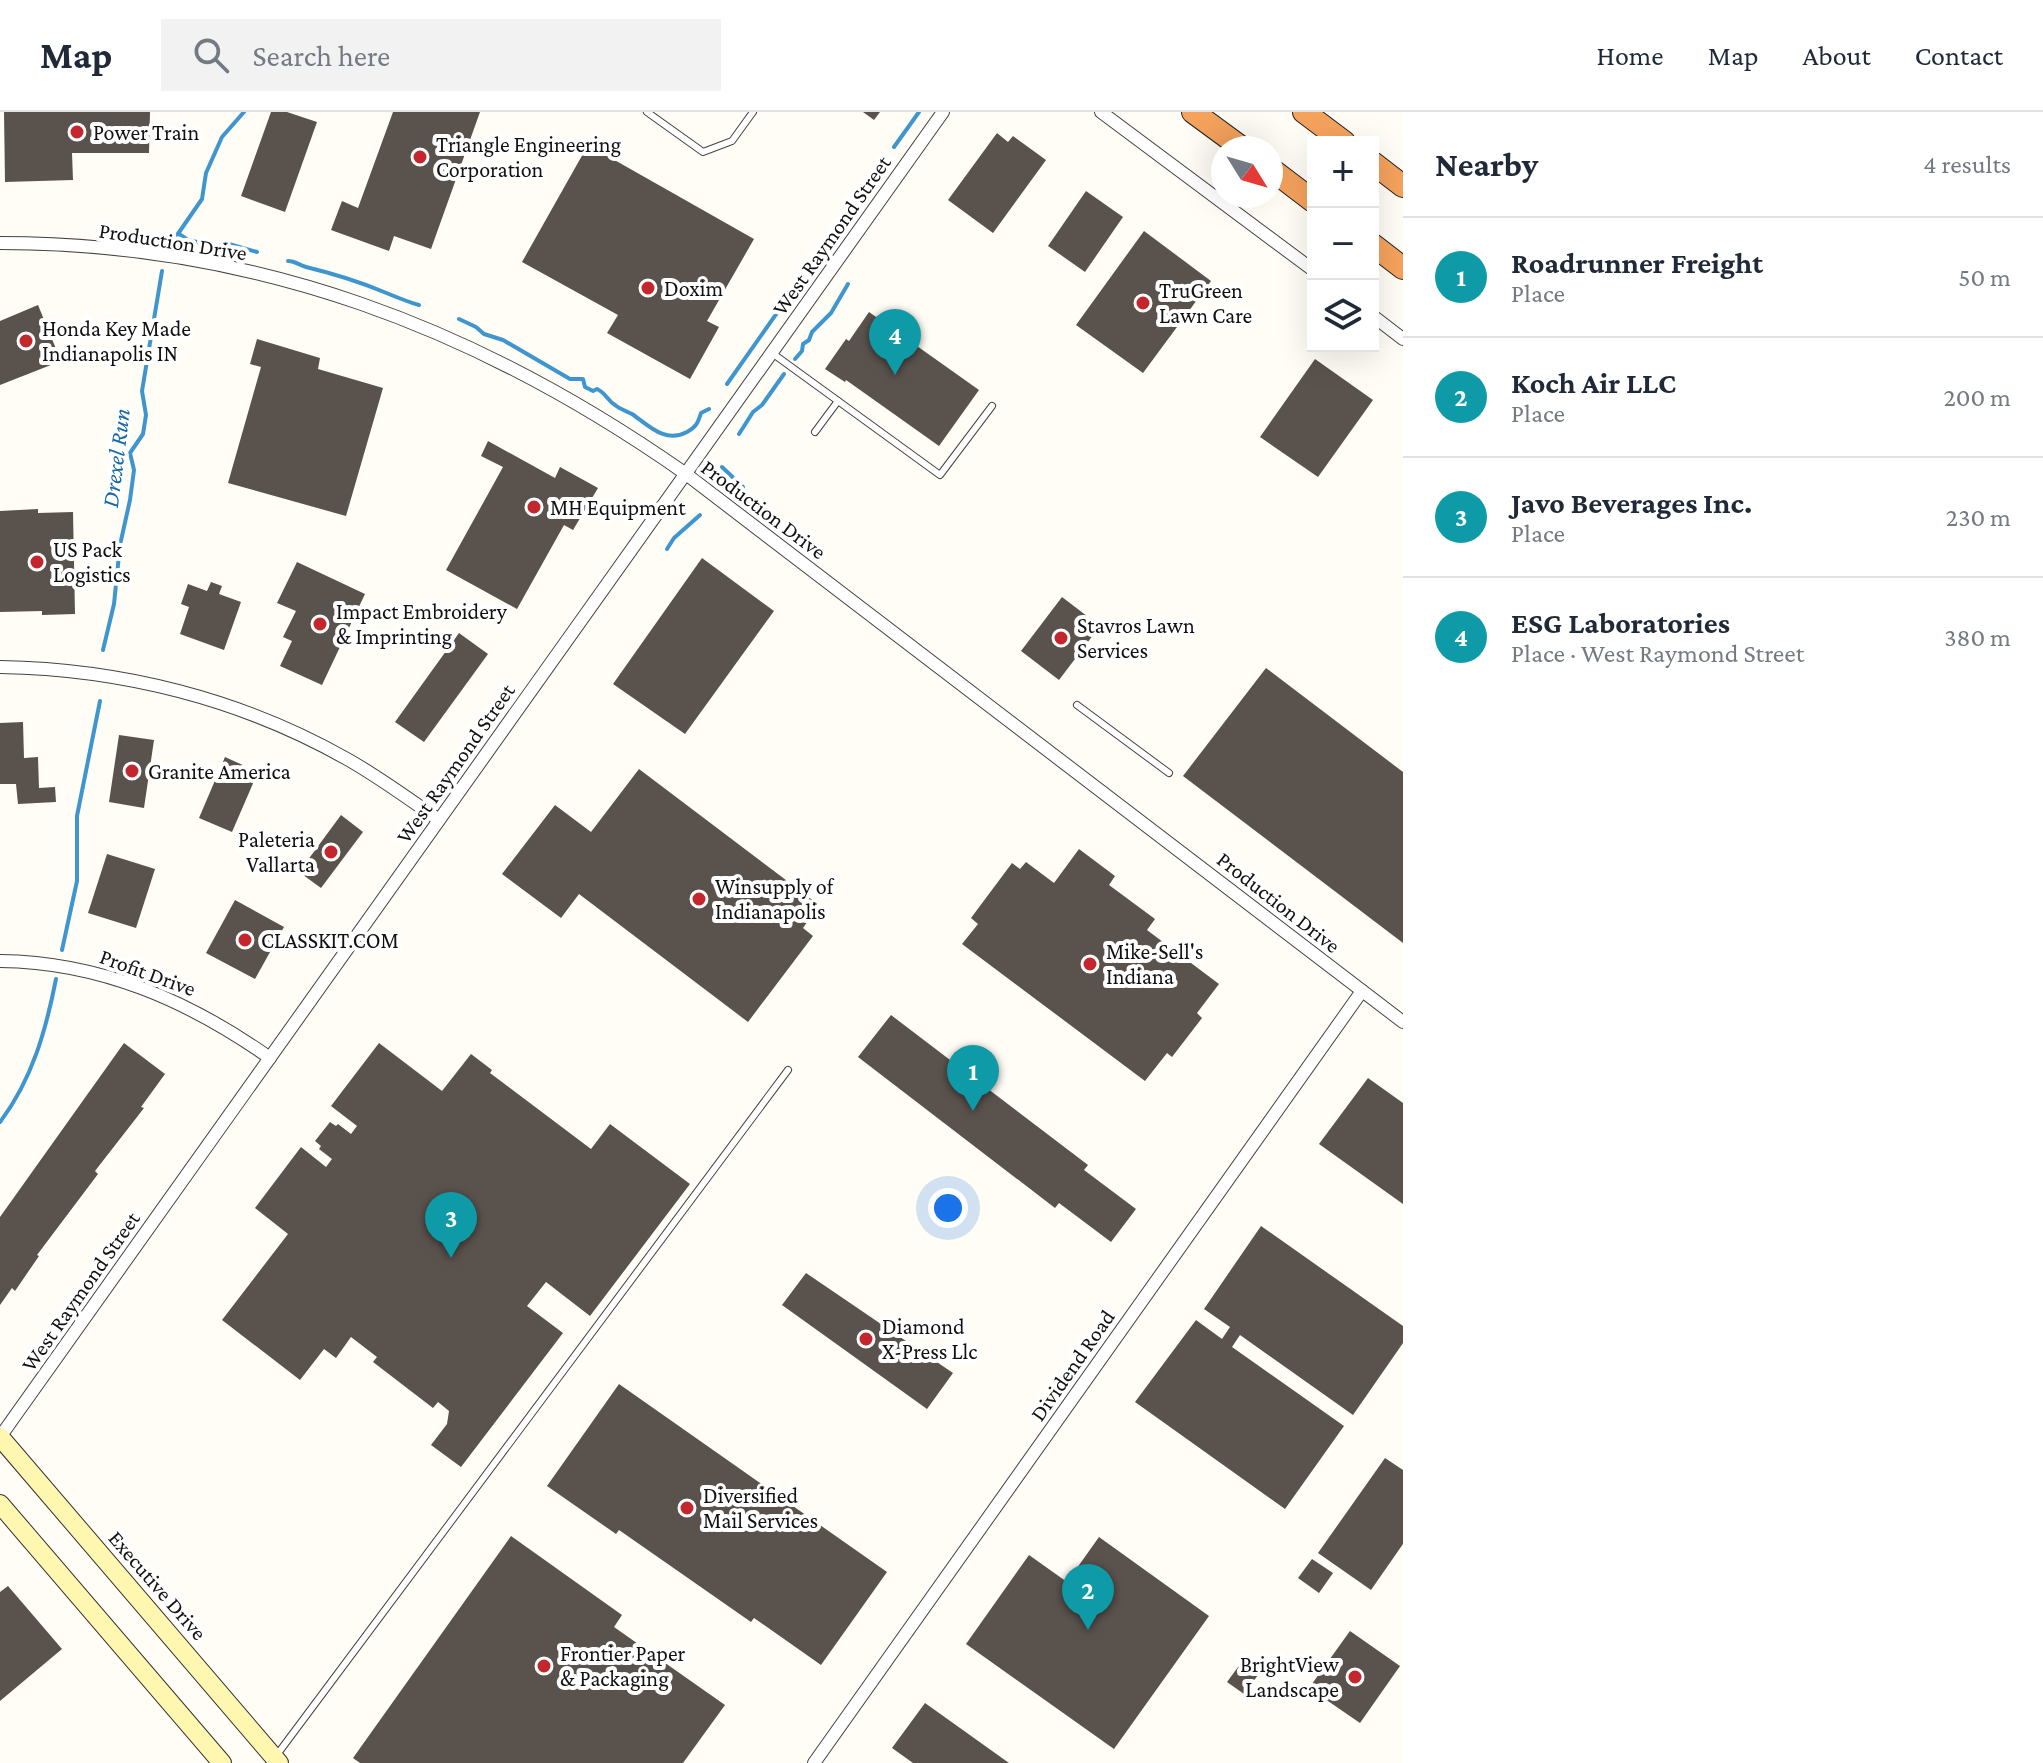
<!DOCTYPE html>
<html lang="en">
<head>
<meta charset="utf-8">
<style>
	body { margin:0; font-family:"Crimson Pro",serif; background:#f2f2f3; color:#1f2937 }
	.controls { position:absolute; right:24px; top:24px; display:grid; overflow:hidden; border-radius:0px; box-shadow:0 8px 32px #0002 }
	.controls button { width:72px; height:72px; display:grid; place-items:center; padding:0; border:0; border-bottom:2px solid #e0e1e3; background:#fff; color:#1f2937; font:40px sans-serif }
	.compass { position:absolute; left:1211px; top:24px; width:72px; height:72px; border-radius:50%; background:#fff; box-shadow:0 8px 32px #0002; rotate:127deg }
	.you { position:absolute; left:948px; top:1096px; width:28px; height:28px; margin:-20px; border:6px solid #fff; border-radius:50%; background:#1a73e8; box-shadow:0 0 0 12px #1a73e833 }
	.badge { display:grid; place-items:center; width:52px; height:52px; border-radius:50%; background:#111827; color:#fff; font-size:26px; font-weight:700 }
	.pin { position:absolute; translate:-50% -66px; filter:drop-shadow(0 2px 4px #0008) }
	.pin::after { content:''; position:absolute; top:42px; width:28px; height:24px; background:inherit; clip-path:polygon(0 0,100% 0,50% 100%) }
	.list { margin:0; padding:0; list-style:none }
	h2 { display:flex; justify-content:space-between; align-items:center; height:104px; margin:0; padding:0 32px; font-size:34px }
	h2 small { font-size:26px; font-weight:400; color:#747a83 }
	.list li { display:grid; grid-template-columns:52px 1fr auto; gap:24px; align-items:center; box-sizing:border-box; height:120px; padding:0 32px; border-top:2px solid #e0e1e3 }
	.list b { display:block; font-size:30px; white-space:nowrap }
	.list p { margin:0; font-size:26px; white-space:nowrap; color:#747a83 }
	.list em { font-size:26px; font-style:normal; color:#747a83 }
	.icon { flex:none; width:44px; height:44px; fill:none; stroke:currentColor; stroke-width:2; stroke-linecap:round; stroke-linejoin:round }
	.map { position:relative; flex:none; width:1403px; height:1651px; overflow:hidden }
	header { display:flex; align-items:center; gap:48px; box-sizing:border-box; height:112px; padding:0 40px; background:#fff; border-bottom:2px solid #e0e1e3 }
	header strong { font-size:38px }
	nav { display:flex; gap:44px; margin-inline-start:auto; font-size:28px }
	.search { width:560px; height:72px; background:#f2f2f3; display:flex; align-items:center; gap:20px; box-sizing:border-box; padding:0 28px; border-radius:0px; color:#747a83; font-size:30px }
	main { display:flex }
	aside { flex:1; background:#fff }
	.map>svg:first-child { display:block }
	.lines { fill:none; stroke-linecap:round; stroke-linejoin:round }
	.stream { stroke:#3f96cf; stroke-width:4 }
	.building { fill:#5a524d }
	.lane-casing { stroke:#444; stroke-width:8 }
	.street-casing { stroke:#444; stroke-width:14 }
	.secondary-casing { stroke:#333; stroke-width:20 }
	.highway-casing { stroke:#222; stroke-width:24 }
	.lane { stroke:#fff; stroke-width:6 }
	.street { stroke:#fff; stroke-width:12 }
	.secondary { stroke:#fff6b0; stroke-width:18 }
	.highway { stroke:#f5a25d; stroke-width:22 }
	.poi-dot { fill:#c4262e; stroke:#fff; stroke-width:3 }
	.labels { text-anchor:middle; stroke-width:8; stroke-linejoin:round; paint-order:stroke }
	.poi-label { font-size:22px; fill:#111; stroke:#fff; text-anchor:start }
	.street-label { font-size:22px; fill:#111; stroke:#fff }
	.water-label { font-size:24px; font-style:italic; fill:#1768a6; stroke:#fff }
</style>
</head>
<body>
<header>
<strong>Map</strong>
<div class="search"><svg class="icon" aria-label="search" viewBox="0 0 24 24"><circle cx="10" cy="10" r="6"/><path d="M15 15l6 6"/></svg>Search here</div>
<nav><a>Home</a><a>Map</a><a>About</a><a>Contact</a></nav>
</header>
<main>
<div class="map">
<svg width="1403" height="1651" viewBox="0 0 1403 1651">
	<rect width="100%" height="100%" fill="#fffdf5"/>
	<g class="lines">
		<g class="stream">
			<path d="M894 35 919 0"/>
			<path d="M179 122 188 128 215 134 229 132 257 140"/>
			<path d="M173 129 202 87 206 61 222 25 244 0"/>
			<path d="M288 149C295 149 299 153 306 155 331 161 360 170 384 180 396 185 408 190 419 193"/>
			<path d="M459 207 476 215 484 222 503 228 570 267H583L585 275 593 279 597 277C606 281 607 288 615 293 620 297 626 299 632 302 648 313 665 332 687 320 696 315 698 311 701 301L709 297"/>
			<path d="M795 247 802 239 803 232 809 228 812 220 831 201 848 172"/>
			<path d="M727 272 881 53"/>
			<path d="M739 322 753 300 762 293 784 262"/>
			<path d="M722 355 743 375"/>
			<path d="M667 437 674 426 700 403"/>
			<path d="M103 538 114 492 120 433 130 388 134 358 130 341 143 322 146 303 142 279 162 159"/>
			<path d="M62 838 77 769V704L100 589"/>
			<path d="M0 1010C32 968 46 918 56 867"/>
		</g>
	</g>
	<g class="building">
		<path d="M4 0H150L149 41H72L73 68 5 70Z"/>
		<path d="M271 0H287L317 10 285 100 241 84Z"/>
		<path d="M393 0H480L431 137 394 124 389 139 331 118 342 89 358 96Z"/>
		<path d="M863 0H880L874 8Z"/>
		<path d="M997 21 1008 30 1013 24 1046 48 993 121 948 88Z"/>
		<path d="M588 33 754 127 707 209 719 215 690 267 607 221 618 203 522 150Z"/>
		<path d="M1086 79 1123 105 1085 160 1048 134Z"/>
		<path d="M1144 119 1211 169 1143 261 1076 213Z"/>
		<path d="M38 193 61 249 0 273V209Z"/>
		<path d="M869 200 979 278 939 334 846 268 845 270 825 257 846 227 849 229Z"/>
		<path d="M257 227 320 246 318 257 383 276 346 404 228 371 261 255 250 252Z"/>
		<path d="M1315 247 1373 288 1318 365 1260 325Z"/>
		<path d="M488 329 555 366 560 355 598 376 573 418 564 413 517 497 446 458 503 355 481 344Z"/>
		<path d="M38 397V401L73 400 75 502 42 503V499L0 500V399Z"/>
		<path d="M702 446 774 499 685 622 613 572Z"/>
		<path d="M297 450 365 482 322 573 280 554 292 529 283 525 296 499 277 491Z"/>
		<path d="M211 470 222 474 219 482 241 490 224 538 180 522 189 495 181 492 188 472 207 479Z"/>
		<path d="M1062 485 1100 514 1059 568 1021 539Z"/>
		<path d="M459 521 488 542 424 630 395 610Z"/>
		<path d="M1266 556 1403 660V831L1183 664Z"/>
		<path d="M23 610 24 646 38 645 39 676 55 675 56 690 18 692 16 672H0V611Z"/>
		<path d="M119 623 154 628 144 696 109 690Z"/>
		<path d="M225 645 258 660 232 720 199 706Z"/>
		<path d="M639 657 819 793 803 816 813 824 748 910 579 782 561 806 502 762 555 693 591 720Z"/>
		<path d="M341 703 363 720 321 776 299 760Z"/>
		<path d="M1079 737 1115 764 1109 773 1155 807 1147 818 1219 872 1197 901 1202 906 1172 945 1167 941 1145 969 962 832 978 812 971 806 1012 751 1020 757 1026 750 1054 771Z"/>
		<path d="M107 742 155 757 136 816 88 801Z"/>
		<path d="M235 788 284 815 255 867 206 841Z"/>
		<path d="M891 903 1088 1053 1084 1058 1136 1097 1111 1130 1059 1091 1055 1096 858 945Z"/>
		<path d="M124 931 165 962 141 995 144 996 95 1059 98 1062 37 1143 39 1144 15 1179 12 1176 0 1193V1105Z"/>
		<path d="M379 931 442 979 471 942 492 958 490 961 591 1037 610 1012 690 1072 590 1204 546 1170 527 1194 563 1221 461 1355 431 1333 447 1312 449 1299 438 1290 433 1296 373 1250 377 1245 351 1225 336 1246 324 1237 300 1268 222 1208 288 1122 255 1096 301 1035 326 1055 332 1047 319 1037 321 1034 315 1029 330 1010 336 1014 338 1012 351 1022 357 1014 331 994Z"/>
		<path d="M1368 966 1403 991V1092L1319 1032Z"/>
		<path d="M1261 1114 1403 1214V1231L1353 1303 1240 1223 1232 1235 1344 1314 1285 1397 1135 1290 1196 1208 1222 1227 1230 1215 1204 1197Z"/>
		<path d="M806 1161 953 1261 927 1297 782 1193Z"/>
		<path d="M619 1272 887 1460 821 1553 754 1506 751 1510 619 1418 616 1422 547 1374Z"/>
		<path d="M1385 1346 1403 1358V1432L1371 1478 1318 1441Z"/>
		<path d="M511 1424 622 1503 614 1515 725 1593 683 1651H360L353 1646Z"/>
		<path d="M1099 1425 1209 1504 1114 1637 966 1532 1029 1443 1067 1470Z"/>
		<path d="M1312 1447 1333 1461 1319 1481 1298 1466Z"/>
		<path d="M8 1474 62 1537 0 1589V1480Z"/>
		<path d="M1350 1519 1400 1554 1360 1611 1309 1576Z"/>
		<path d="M1241 1551 1258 1563 1244 1582 1227 1570Z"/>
		<path d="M925 1591 1009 1651H913L892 1636Z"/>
	</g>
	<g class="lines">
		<defs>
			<g id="lane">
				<path d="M647 0 703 40 732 29 753 0"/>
				<path d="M772 241 940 363 992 294"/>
				<path d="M815 320 838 289"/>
				<path d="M1077 593 1169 661"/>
				<path d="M276 1644 788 958"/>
			</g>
			<g id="street">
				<path d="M1101 0 1313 158"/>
				<path d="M0 131C256 131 478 216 686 362L1403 910"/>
				<path d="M1373 204 1403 227"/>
				<path d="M0 555C122 557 241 587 347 647 379 665 409 687 439 708"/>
				<path d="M0 849C101 850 189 889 270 946"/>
				<path d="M0 1325 943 0"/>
				<path d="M814 1651 1362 879"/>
			</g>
			<g id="secondary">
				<path d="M0 1325 279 1651"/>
				<path d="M0 1392 222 1651"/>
			</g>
			<g id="highway">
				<path d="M1193 0 1242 36"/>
				<path d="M1304 0 1344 30"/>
				<path d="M1373 51 1403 74"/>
				<path d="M1271 57 1313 89"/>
				<path d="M1373 133 1403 156"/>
			</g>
		</defs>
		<use href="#lane" class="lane-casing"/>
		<use href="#street" class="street-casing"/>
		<use href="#secondary" class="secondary-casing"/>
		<use href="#highway" class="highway-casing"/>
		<use href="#lane" class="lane"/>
		<use href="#street" class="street"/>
		<use href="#secondary" class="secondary"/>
		<use href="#highway" class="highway"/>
	</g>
	<g class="poi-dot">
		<circle cx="77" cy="20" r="8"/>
		<circle cx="420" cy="45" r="8"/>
		<circle cx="648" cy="176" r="8"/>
		<circle cx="1143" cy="191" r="8"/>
		<circle cx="26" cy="229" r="8"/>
		<circle cx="534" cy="395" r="8"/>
		<circle cx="37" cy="450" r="8"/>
		<circle cx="320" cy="512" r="8"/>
		<circle cx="1061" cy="526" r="8"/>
		<circle cx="132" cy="659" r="8"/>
		<circle cx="331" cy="740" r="8"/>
		<circle cx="699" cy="787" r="8"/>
		<circle cx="245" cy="828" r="8"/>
		<circle cx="1090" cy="852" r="8"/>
		<circle cx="866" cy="1227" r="8"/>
		<circle cx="687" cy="1396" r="8"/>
		<circle cx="544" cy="1554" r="8"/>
		<circle cx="1355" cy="1565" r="8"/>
	</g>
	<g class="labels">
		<g class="poi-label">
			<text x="93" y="28">Power Train</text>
			<text x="436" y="40">Triangle Engineering<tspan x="436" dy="25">Corporation</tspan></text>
			<text x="664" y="184">Doxim</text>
			<text x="1159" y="186">TruGreen<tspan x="1159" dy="25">Lawn Care</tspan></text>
			<text x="42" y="224">Honda Key Made<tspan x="42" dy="25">Indianapolis IN</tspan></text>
			<text x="550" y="403">MH Equipment</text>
			<text x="53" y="445">US Pack<tspan x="53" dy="25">Logistics</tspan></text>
			<text x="336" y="507">Impact Embroidery<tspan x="336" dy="25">&amp; Imprinting</tspan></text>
			<text x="1077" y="521">Stavros Lawn<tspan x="1077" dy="25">Services</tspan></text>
			<text x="148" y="667">Granite America</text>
			<text x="315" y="735" text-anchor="end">Paleteria<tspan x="315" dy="25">Vallarta</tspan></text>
			<text x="715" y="782">Winsupply of<tspan x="715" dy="25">Indianapolis</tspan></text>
			<text x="261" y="836">CLASSKIT.COM</text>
			<text x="1106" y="847">Mike-Sell's<tspan x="1106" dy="25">Indiana</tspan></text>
			<text x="882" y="1222">Diamond<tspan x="882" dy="25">X-Press Llc</tspan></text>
			<text x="703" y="1391">Diversified<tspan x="703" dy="25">Mail Services</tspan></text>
			<text x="560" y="1549">Frontier Paper<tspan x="560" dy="25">&amp; Packaging</tspan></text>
			<text x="1339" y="1560" text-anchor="end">BrightView<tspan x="1339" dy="25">Landscape</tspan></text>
		</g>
		<g class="street-label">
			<text transform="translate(831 123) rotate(-55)" y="8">West Raymond Street</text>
			<text transform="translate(173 129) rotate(9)" y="8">Production Drive</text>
			<text transform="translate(764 397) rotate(37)" y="8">Production Drive</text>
			<text transform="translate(455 651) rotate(-55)" y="8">West Raymond Street</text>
			<text transform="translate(1279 790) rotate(38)" y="8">Production Drive</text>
			<text transform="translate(148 860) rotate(20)" y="8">Profit Drive</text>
			<text transform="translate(80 1179) rotate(-55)" y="8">West Raymond Street</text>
			<text transform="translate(1072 1253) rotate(-55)" y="8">Dividend Road</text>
			<text transform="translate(158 1473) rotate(49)" y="8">Executive Drive</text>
		</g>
		<g class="water-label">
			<text transform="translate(116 346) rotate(-83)" y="8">Drexel Run</text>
		</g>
	</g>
</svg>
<div class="controls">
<button>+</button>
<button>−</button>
<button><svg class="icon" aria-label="layers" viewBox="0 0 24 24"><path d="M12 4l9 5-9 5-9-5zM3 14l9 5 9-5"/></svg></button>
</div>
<svg class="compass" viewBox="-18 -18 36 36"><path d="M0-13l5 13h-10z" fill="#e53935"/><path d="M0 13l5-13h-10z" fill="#747a83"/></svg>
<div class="you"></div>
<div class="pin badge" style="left:973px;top:999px;background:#0f9aa8">1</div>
<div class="pin badge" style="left:1088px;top:1518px;background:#0f9aa8">2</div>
<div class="pin badge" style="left:451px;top:1146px;background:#0f9aa8">3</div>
<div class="pin badge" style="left:895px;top:263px;background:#0f9aa8">4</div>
</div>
<aside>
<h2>Nearby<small>4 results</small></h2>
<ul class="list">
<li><span class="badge" style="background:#0f9aa8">1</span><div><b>Roadrunner Freight</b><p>Place</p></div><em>50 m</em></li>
<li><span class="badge" style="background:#0f9aa8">2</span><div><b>Koch Air LLC</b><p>Place</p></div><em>200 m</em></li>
<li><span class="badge" style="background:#0f9aa8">3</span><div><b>Javo Beverages Inc.</b><p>Place</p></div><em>230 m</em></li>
<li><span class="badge" style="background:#0f9aa8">4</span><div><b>ESG Laboratories</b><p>Place · West Raymond Street</p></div><em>380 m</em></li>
</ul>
</aside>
</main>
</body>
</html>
